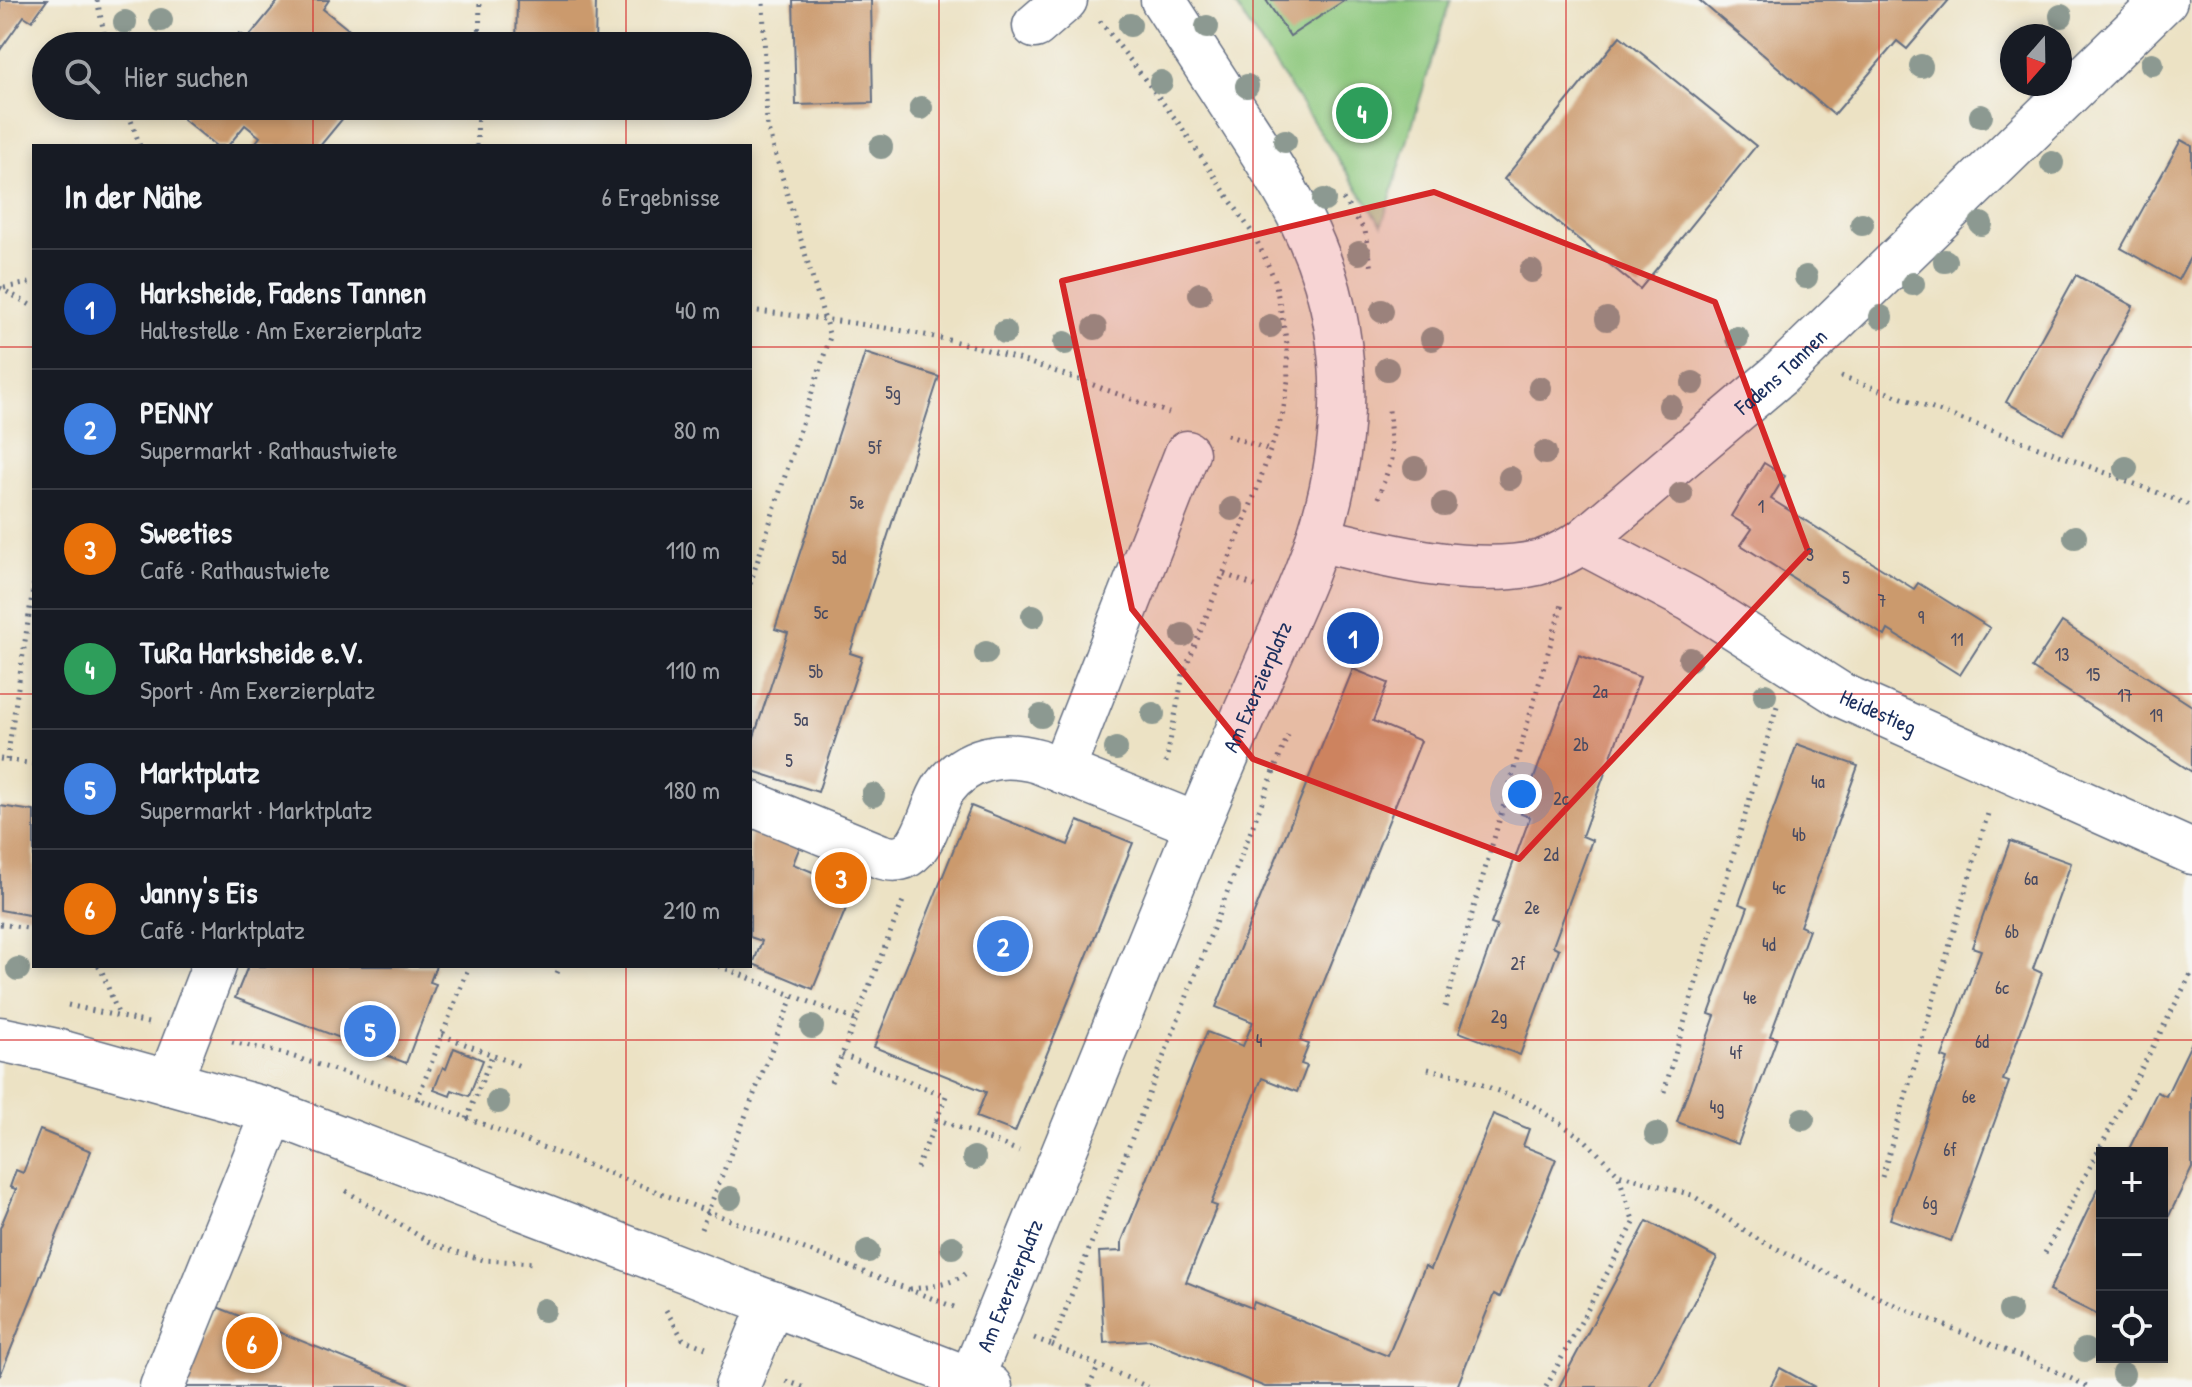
<!DOCTYPE html>
<html lang="de">
<head>
<meta charset="utf-8">
<style>
	body { margin:0; font-family:"Patrick Hand",sans-serif; background:#242831; color:#f1f3f6 }
	.controls { position:absolute; right:24px; bottom:24px; display:grid; overflow:hidden; border-radius:0px; box-shadow:0 4px 12px #0003 }
	.controls button { width:72px; height:72px; display:grid; place-items:center; padding:0; border:0; border-bottom:2px solid #363941; background:#171b24; color:#f1f3f6; font:40px sans-serif }
	.compass { position:absolute; left:2000px; top:24px; width:72px; height:72px; border-radius:50%; background:#171b24; box-shadow:0 4px 12px #0003; rotate:200deg }
	.you { position:absolute; left:1522px; top:794px; width:28px; height:28px; margin:-20px; border:6px solid #fff; border-radius:50%; background:#1a73e8; box-shadow:0 0 0 12px #1a73e833 }
	.badge { display:grid; place-items:center; width:52px; height:52px; border-radius:50%; background:#c8321e; color:#fff; font-size:26px; font-weight:700 }
	.pin { position:absolute; translate:-50% -50%; border:4px solid #fff; box-shadow:0 2px 8px #0006 }
	.list { margin:0; padding:0; list-style:none }
	h2 { display:flex; justify-content:space-between; align-items:center; height:104px; margin:0; padding:0 32px; font-size:34px }
	h2 small { font-size:26px; font-weight:400; color:#9ea1a6 }
	.list li { display:grid; grid-template-columns:52px 1fr auto; gap:24px; align-items:center; box-sizing:border-box; height:120px; padding:0 32px; border-top:2px solid #363941 }
	.list b { display:block; font-size:30px; white-space:nowrap }
	.list p { margin:0; font-size:26px; white-space:nowrap; color:#9ea1a6 }
	.list em { font-size:26px; font-style:normal; color:#9ea1a6 }
	.icon { flex:none; width:44px; height:44px; fill:none; stroke:currentColor; stroke-width:2; stroke-linecap:round; stroke-linejoin:round }
	.map { position:relative; flex:none; width:2192px; height:1387px; overflow:hidden }
	.search { position:absolute; background:#171b24; box-shadow:0 4px 12px #0003; left:32px; top:32px; width:720px; height:88px; display:flex; align-items:center; gap:20px; box-sizing:border-box; padding:0 28px; border-radius:44px; color:#9ea1a6; font-size:30px }
	.panel { position:absolute; background:#171b24; box-shadow:0 4px 12px #0003; left:32px; top:144px; width:720px; height:824px; border-radius:0px }
	.map>svg:first-child { display:block }
	.pitch { fill:#8cc77c; stroke:#547b6d; stroke-width:2 }
	.building { fill:#cb9a6d }
	.lines { fill:none; stroke-linecap:round; stroke-linejoin:round }
	.minor-casing { stroke:#646e82; stroke-width:47 }
	.major-casing { stroke:#646e82; stroke-width:47 }
	.path { stroke:#646e82; stroke-width:5; stroke-dasharray:2 6; stroke-linecap:butt }
	.minor { stroke:#fff; stroke-width:44 }
	.major { stroke:#fff; stroke-width:44 }
	.tree { fill:#8c9991 }
	.marked { fill:#d62828; fill-opacity:0.2; stroke:#d62828; stroke-width:6; stroke-linejoin:round }
	.grid { fill:none; stroke:#d62828; stroke-width:2; stroke-opacity:0.55 }
	.labels { text-anchor:middle; stroke-width:6; stroke-linejoin:round; paint-order:stroke }
	.number-label { font-size:18px; fill:#474a62 }
	.street-label { font-size:22px; fill:#1b2f5e; stroke:#f6f6f2 }
</style>
</head>
<body>
<div class="map">
<svg width="2192" height="1387" viewBox="0 0 2192 1387">
	<rect width="100%" height="100%" fill="#f6f6f2"/>
	<filter id="ink" filterUnits="userSpaceOnUse"><feTurbulence type="fractalNoise" baseFrequency=".0125" numOctaves="2"/><feDisplacementMap in="SourceGraphic" scale="16" xChannelSelector="R" yChannelSelector="G"/><feConvolveMatrix kernelMatrix="1 2 1 2 8 2 1 2 1" color-interpolation-filters="sRGB"/></filter>
	<filter id="wash" filterUnits="userSpaceOnUse"><feTurbulence type="fractalNoise" baseFrequency=".006" numOctaves="4" result="noise"/><feDisplacementMap in="SourceGraphic" scale="32" xChannelSelector="R" yChannelSelector="G"/><feGaussianBlur stdDeviation="1.8" result="paint"/><feColorMatrix in="noise" values="0 0 0 0 0 0 0 0 0 0 0 0 0 0 0 0 0 1.4 0 .05"/><feComposite in="paint" operator="in"/></filter>
	<g filter="url(#wash)">
		<rect width="100%" height="100%" fill="#ece2c4"/>
		<path class="pitch" d="M1232 0H1450L1382 225Z"/>
		<g id="blocks">
			<g class="building">
				<path d="M0 0H47L32 21 24 16 0 50Z"/>
				<path d="M279 0H329L323 9 369 46H232L239 33 248 38Z"/>
				<path d="M517 0H596L595 46H516Z"/>
				<path d="M793 0H871L873 103 796 105Z"/>
				<path d="M1266 0H1345L1290 36Z"/>
				<path d="M1699 0H1949L1907 49 1897 41 1834 115Z"/>
				<path d="M1620 36 1756 146 1640 289 1504 179Z"/>
				<path d="M189 106H353L320 146H253L260 137 245 125 228 146H216L183 119Z"/>
				<path d="M515 106H593V115L515 113Z"/>
				<path d="M2181 140 2192 146V254L2178 280 2121 248Z"/>
				<path d="M2076 275 2133 306 2063 434 2006 402Z"/>
				<path d="M865 353 939 377 850 653 862 657 818 792 750 770V749L788 633 775 629Z"/>
				<path d="M1764 463 1785 476 1771 499 1914 589 1918 583 1990 628 1960 675 1888 630 1885 636 1741 545 1752 529 1731 516Z"/>
				<path d="M2062 622 2192 706V772L2032 668Z"/>
				<path d="M1579 655 1640 677 1582 836 1592 840 1553 946 1559 949 1520 1055 1459 1032 1497 926 1491 924 1530 817 1521 814Z"/>
				<path d="M1353 669 1388 683 1373 721 1421 741 1300 1041 1309 1044 1301 1064 1307 1066 1297 1092 1262 1078 1211 1204 1217 1206 1186 1282 1252 1308 1254 1302 1388 1356 1425 1266 1431 1269 1493 1114 1529 1129 1523 1146 1556 1159 1500 1297 1494 1294 1457 1387H1265L1150 1340 1104 1343 1099 1252 1122 1251V1241L1207 1032 1243 1046 1253 1022 1216 1007Z"/>
				<path d="M1797 744 1858 766 1800 926 1809 930 1770 1036 1777 1038 1738 1144 1677 1122 1715 1016 1709 1014 1748 907 1739 904Z"/>
				<path d="M0 806 34 811V916L0 910Z"/>
				<path d="M971 806 1068 845 1078 821 1133 843 1015 1132 976 1117 986 1092 874 1047Z"/>
				<path d="M750 820 802 841 793 864 854 889 813 989 753 964 762 941 750 937Z"/>
				<path d="M2010 841 2071 863 2033 969 2042 973 2003 1080 2009 1082 1951 1241 1890 1219 1948 1059 1942 1057 1981 950 1972 947Z"/>
				<path d="M248 966H436L430 982 436 984 406 1063 235 998Z"/>
				<path d="M2192 1042V1168L2166 1222 2162 1220V1153H2127L2157 1092 2166 1096Z"/>
				<path d="M454 1048 483 1060 469 1096 452 1090 450 1096 434 1090 443 1067 446 1069Z"/>
				<path d="M40 1130 91 1151 0 1376V1228L16 1189 10 1187 16 1170 23 1173Z"/>
				<path d="M2098 1189 2102 1191V1317L2049 1291Z"/>
				<path d="M1647 1221 1717 1258 1649 1387H1559Z"/>
				<path d="M217 1307 416 1387H184Z"/>
				<path d="M1780 1368 1815 1387H1770Z"/>
			</g>
		</g>
	</g>
	<g filter="url(#ink)">
		<use href="#blocks" fill-opacity="0" stroke="#646e82" stroke-width="2"/>
		<g class="lines">
			<defs>
				<g id="minor">
					<path d="M1035 26 1065 0"/>
					<path id="s1" d="M1318 539C1383 555 1471 578 1537 563 1553 559 1567 551 1582 542L1779 375 2165 0"/>
					<path id="s2" d="M1582 542 1690 599 1841 695 2192 852"/>
					<path d="M1062 771 1187 453"/>
					<path d="M750 803 880 856C924 872 927 813 944 788 967 757 1003 751 1038 761L1197 825"/>
					<path d="M169 1083 214 966"/>
					<path id="s3" d="M971 1380C1043 1203 1115 1027 1187 850 1214 785 1242 721 1270 656 1282 629 1295 601 1306 573 1336 497 1351 412 1337 330 1324 246 1286 189 1241 120 1215 80 1189 40 1163 0"/>
					<path d="M162 1387 273 1113"/>
					<path d="M737 1387 772 1303"/>
				</g>
				<path id="major" d="M0 1039 52 1050 264 1109 990 1387"/>
			</defs>
			<use href="#minor" class="minor-casing"/>
			<use href="#major" class="major-casing"/>
			<g class="path">
				<path d="M97 0 107 46"/>
				<path d="M1100 21 1180 125 1255 237 1275 280 1287 344 1288 381 1283 413 1257 489 1183 675 1165 767"/>
				<path d="M479 46 480 0"/>
				<path d="M126 106 140 146"/>
				<path d="M477 146 478 106"/>
				<path d="M1343 199 1365 231 1372 269"/>
				<path d="M0 288 34 307"/>
				<path d="M4 288 34 282"/>
				<path d="M750 310C820 319 892 326 961 343 1033 361 1101 388 1169 413"/>
				<path d="M1841 376 2041 448 2192 506"/>
				<path d="M1227 435 1272 451"/>
				<path d="M1378 498 1392 459 1389 410"/>
				<path d="M1224 574 1255 586"/>
				<path d="M750 584 830 337 767 126 763 0"/>
				<path d="M0 759 34 764"/>
				<path d="M7 760 34 582"/>
				<path d="M0 924 34 929"/>
				<path d="M98 966 101 969 119 1016"/>
				<path d="M719 966 855 1020"/>
				<path d="M557 973 560 966"/>
				<path d="M68 1005 148 1023"/>
				<path d="M1445 1007 1563 601"/>
				<path d="M442 1035 520 1066"/>
				<path d="M232 1042 282 1053 390 1088 954 1307"/>
				<path d="M842 1055 946 1096 937 1119 1019 1151"/>
				<path d="M1428 1069 1460 1076 1531 1104 1585 1140 1618 1174"/>
				<path d="M831 1082 903 901"/>
				<path d="M1664 1092 1777 706"/>
				<path d="M417 1100 469 966"/>
				<path d="M467 1119 492 1055"/>
				<path d="M917 1168 937 1119"/>
				<path d="M1882 1177 1989 810"/>
				<path d="M346 1191 434 1245 484 1260 535 1263"/>
				<path d="M701 1229 793 995"/>
				<path d="M2045 1253 2192 972"/>
				<path d="M910 1289C929 1287 950 1285 965 1274"/>
				<path d="M666 1310 683 1339 706 1348"/>
				<path d="M1034 1338 1052 1345 1288 735"/>
				<path d="M1052 1345 1148 1387"/>
				<path d="M786 1381 803 1387"/>
				<path d="M1089 1387 1098 1367"/>
				<path d="M1546 1387 1634 1223 1618 1174 1692 1195 1759 1240 1890 1303 2051 1369 2089 1387"/>
			</g>
			<use href="#minor" class="minor"/>
			<use href="#major" class="major"/>
		</g>
		<g class="tree">
			<circle cx="2061" cy="16" r="12"/>
			<circle cx="161" cy="20" r="12"/>
			<circle cx="125" cy="22" r="12"/>
			<circle cx="1130" cy="25" r="12"/>
			<circle cx="1207" cy="27" r="12"/>
			<circle cx="2152" cy="64" r="12"/>
			<circle cx="1921" cy="66" r="12"/>
			<circle cx="1161" cy="82" r="12"/>
			<circle cx="1247" cy="86" r="12"/>
			<circle cx="921" cy="108" r="12"/>
			<circle cx="1981" cy="116" r="12"/>
			<circle cx="1285" cy="141" r="12"/>
			<circle cx="881" cy="147" r="12"/>
			<circle cx="2052" cy="163" r="12"/>
			<circle cx="1324" cy="200" r="12"/>
			<circle cx="1862" cy="224" r="12"/>
			<circle cx="1981" cy="224" r="12"/>
			<circle cx="1359" cy="253" r="12"/>
			<circle cx="1945" cy="261" r="12"/>
			<circle cx="1531" cy="271" r="12"/>
			<circle cx="1806" cy="277" r="12"/>
			<circle cx="1913" cy="284" r="12"/>
			<circle cx="1200" cy="294" r="12"/>
			<circle cx="1382" cy="311" r="12"/>
			<circle cx="1881" cy="317" r="12"/>
			<circle cx="1607" cy="319" r="12"/>
			<circle cx="1270" cy="326" r="12"/>
			<circle cx="1095" cy="328" r="12"/>
			<circle cx="1005" cy="332" r="12"/>
			<circle cx="1737" cy="338" r="12"/>
			<circle cx="1432" cy="339" r="12"/>
			<circle cx="1065" cy="343" r="12"/>
			<circle cx="1387" cy="369" r="12"/>
			<circle cx="1693" cy="383" r="12"/>
			<circle cx="1540" cy="388" r="12"/>
			<circle cx="1670" cy="406" r="12"/>
			<circle cx="1545" cy="453" r="12"/>
			<circle cx="1415" cy="468" r="12"/>
			<circle cx="2126" cy="468" r="12"/>
			<circle cx="1510" cy="478" r="12"/>
			<circle cx="1681" cy="494" r="12"/>
			<circle cx="1444" cy="504" r="12"/>
			<circle cx="1232" cy="509" r="12"/>
			<circle cx="2075" cy="537" r="12"/>
			<circle cx="1033" cy="616" r="12"/>
			<circle cx="1183" cy="635" r="12"/>
			<circle cx="986" cy="653" r="12"/>
			<circle cx="1690" cy="659" r="12"/>
			<circle cx="1765" cy="695" r="12"/>
			<circle cx="1153" cy="714" r="12"/>
			<circle cx="1041" cy="716" r="12"/>
			<circle cx="1116" cy="749" r="12"/>
			<circle cx="873" cy="795" r="12"/>
			<circle cx="18" cy="969" r="12"/>
			<circle cx="812" cy="1027" r="12"/>
			<circle cx="498" cy="1102" r="12"/>
			<circle cx="1803" cy="1119" r="12"/>
			<circle cx="1656" cy="1134" r="12"/>
			<circle cx="974" cy="1158" r="12"/>
			<circle cx="730" cy="1198" r="12"/>
			<circle cx="952" cy="1247" r="12"/>
			<circle cx="868" cy="1251" r="12"/>
			<circle cx="544" cy="1310" r="12"/>
			<circle cx="2010" cy="1311" r="12"/>
			<circle cx="2085" cy="1350" r="12"/>
			<circle cx="2123" cy="1374" r="12"/>
		</g>
	</g>
	<path class="marked" d="M1434 192 1715 302 1808 551 1519 859 1253 759 1132 609 1062 281Z"/>
	<path class="grid" d="M313 0V46M626 0V46M939 0V1387M1253 0V1387M1566 0V1387M1879 0V1387M313 106V146M626 106V146M0 347H34M750 347H2192M0 694H34M750 694H2192M313 966V1387M626 966V1387M0 1040H2192"/>
	<g class="labels">
		<g class="number-label">
			<text x="893" y="399">5g</text>
			<text x="875" y="454">5f</text>
			<text x="857" y="509">5e</text>
			<text x="1761" y="513">1</text>
			<text x="1810" y="561">3</text>
			<text x="839" y="564">5d</text>
			<text x="1846" y="584">5</text>
			<text x="1882" y="607">7</text>
			<text x="821" y="619">5c</text>
			<text x="1921" y="624">9</text>
			<text x="1957" y="646">11</text>
			<text x="2062" y="661">13</text>
			<text x="816" y="678">5b</text>
			<text x="2093" y="681">15</text>
			<text x="1600" y="698">2a</text>
			<text x="2125" y="702">17</text>
			<text x="2156" y="722">19</text>
			<text x="801" y="726">5a</text>
			<text x="1581" y="751">2b</text>
			<text x="789" y="767">5</text>
			<text x="1818" y="788">4a</text>
			<text x="1561" y="805">2c</text>
			<text x="1799" y="841">4b</text>
			<text x="1551" y="861">2d</text>
			<text x="2031" y="885">6a</text>
			<text x="1779" y="894">4c</text>
			<text x="1532" y="914">2e</text>
			<text x="2012" y="938">6b</text>
			<text x="1769" y="951">4d</text>
			<text x="1518" y="970">2f</text>
			<text x="2002" y="994">6c</text>
			<text x="1750" y="1004">4e</text>
			<text x="1499" y="1023">2g</text>
			<text x="1259" y="1047">4</text>
			<text x="1982" y="1048">6d</text>
			<text x="1736" y="1059">4f</text>
			<text x="1969" y="1103">6e</text>
			<text x="1717" y="1113">4g</text>
			<text x="1950" y="1156">6f</text>
			<text x="1930" y="1209">6g</text>
		</g>
		<g class="street-label">
			<text dy="8" stroke="none"><textPath href="#s1" startOffset="534">Fadens Tannen</textPath></text>
			<text dy="8" stroke="none"><textPath href="#s3" startOffset="750">Am Exerzierplatz</textPath></text>
			<text dy="8" stroke="none"><textPath href="#s2" startOffset="342">Heidestieg</textPath></text>
			<text dy="8" stroke="none"><textPath href="#s3" startOffset="102">Am Exerzierplatz</textPath></text>
		</g>
	</g>
</svg>
<div class="controls">
<button>+</button>
<button>−</button>
<button><svg class="icon" aria-label="locate" viewBox="0 0 24 24"><circle cx="12" cy="12" r="6"/><path d="M12 2v4M12 18v4M2 12h4M18 12h4"/></svg></button>
</div>
<svg class="compass" viewBox="-18 -18 36 36"><path d="M0-13l5 13h-10z" fill="#e53935"/><path d="M0 13l5-13h-10z" fill="#9ea1a6"/></svg>
<div class="you"></div>
<div class="pin badge" style="left:1353px;top:638px;background:#1a4fb4">1</div>
<div class="pin badge" style="left:1003px;top:946px;background:#3f7fe0">2</div>
<div class="pin badge" style="left:841px;top:878px;background:#e8710a">3</div>
<div class="pin badge" style="left:1362px;top:113px;background:#2e9e5b">4</div>
<div class="pin badge" style="left:370px;top:1031px;background:#3f7fe0">5</div>
<div class="pin badge" style="left:252px;top:1343px;background:#e8710a">6</div>
<div class="search"><svg class="icon" aria-label="search" viewBox="0 0 24 24"><circle cx="10" cy="10" r="6"/><path d="M15 15l6 6"/></svg>Hier suchen</div>
<section class="panel">
<h2>In der Nähe<small>6 Ergebnisse</small></h2>
<ul class="list">
<li><span class="badge" style="background:#1a4fb4">1</span><div><b>Harksheide, Fadens Tannen</b><p>Haltestelle · Am Exerzierplatz</p></div><em>40 m</em></li>
<li><span class="badge" style="background:#3f7fe0">2</span><div><b>PENNY</b><p>Supermarkt · Rathaustwiete</p></div><em>80 m</em></li>
<li><span class="badge" style="background:#e8710a">3</span><div><b>Sweeties</b><p>Café · Rathaustwiete</p></div><em>110 m</em></li>
<li><span class="badge" style="background:#2e9e5b">4</span><div><b>TuRa Harksheide e.V.</b><p>Sport · Am Exerzierplatz</p></div><em>110 m</em></li>
<li><span class="badge" style="background:#3f7fe0">5</span><div><b>Marktplatz</b><p>Supermarkt · Marktplatz</p></div><em>180 m</em></li>
<li><span class="badge" style="background:#e8710a">6</span><div><b>Janny's Eis</b><p>Café · Marktplatz</p></div><em>210 m</em></li>
</ul>
</section>
</div>
</body>
</html>
